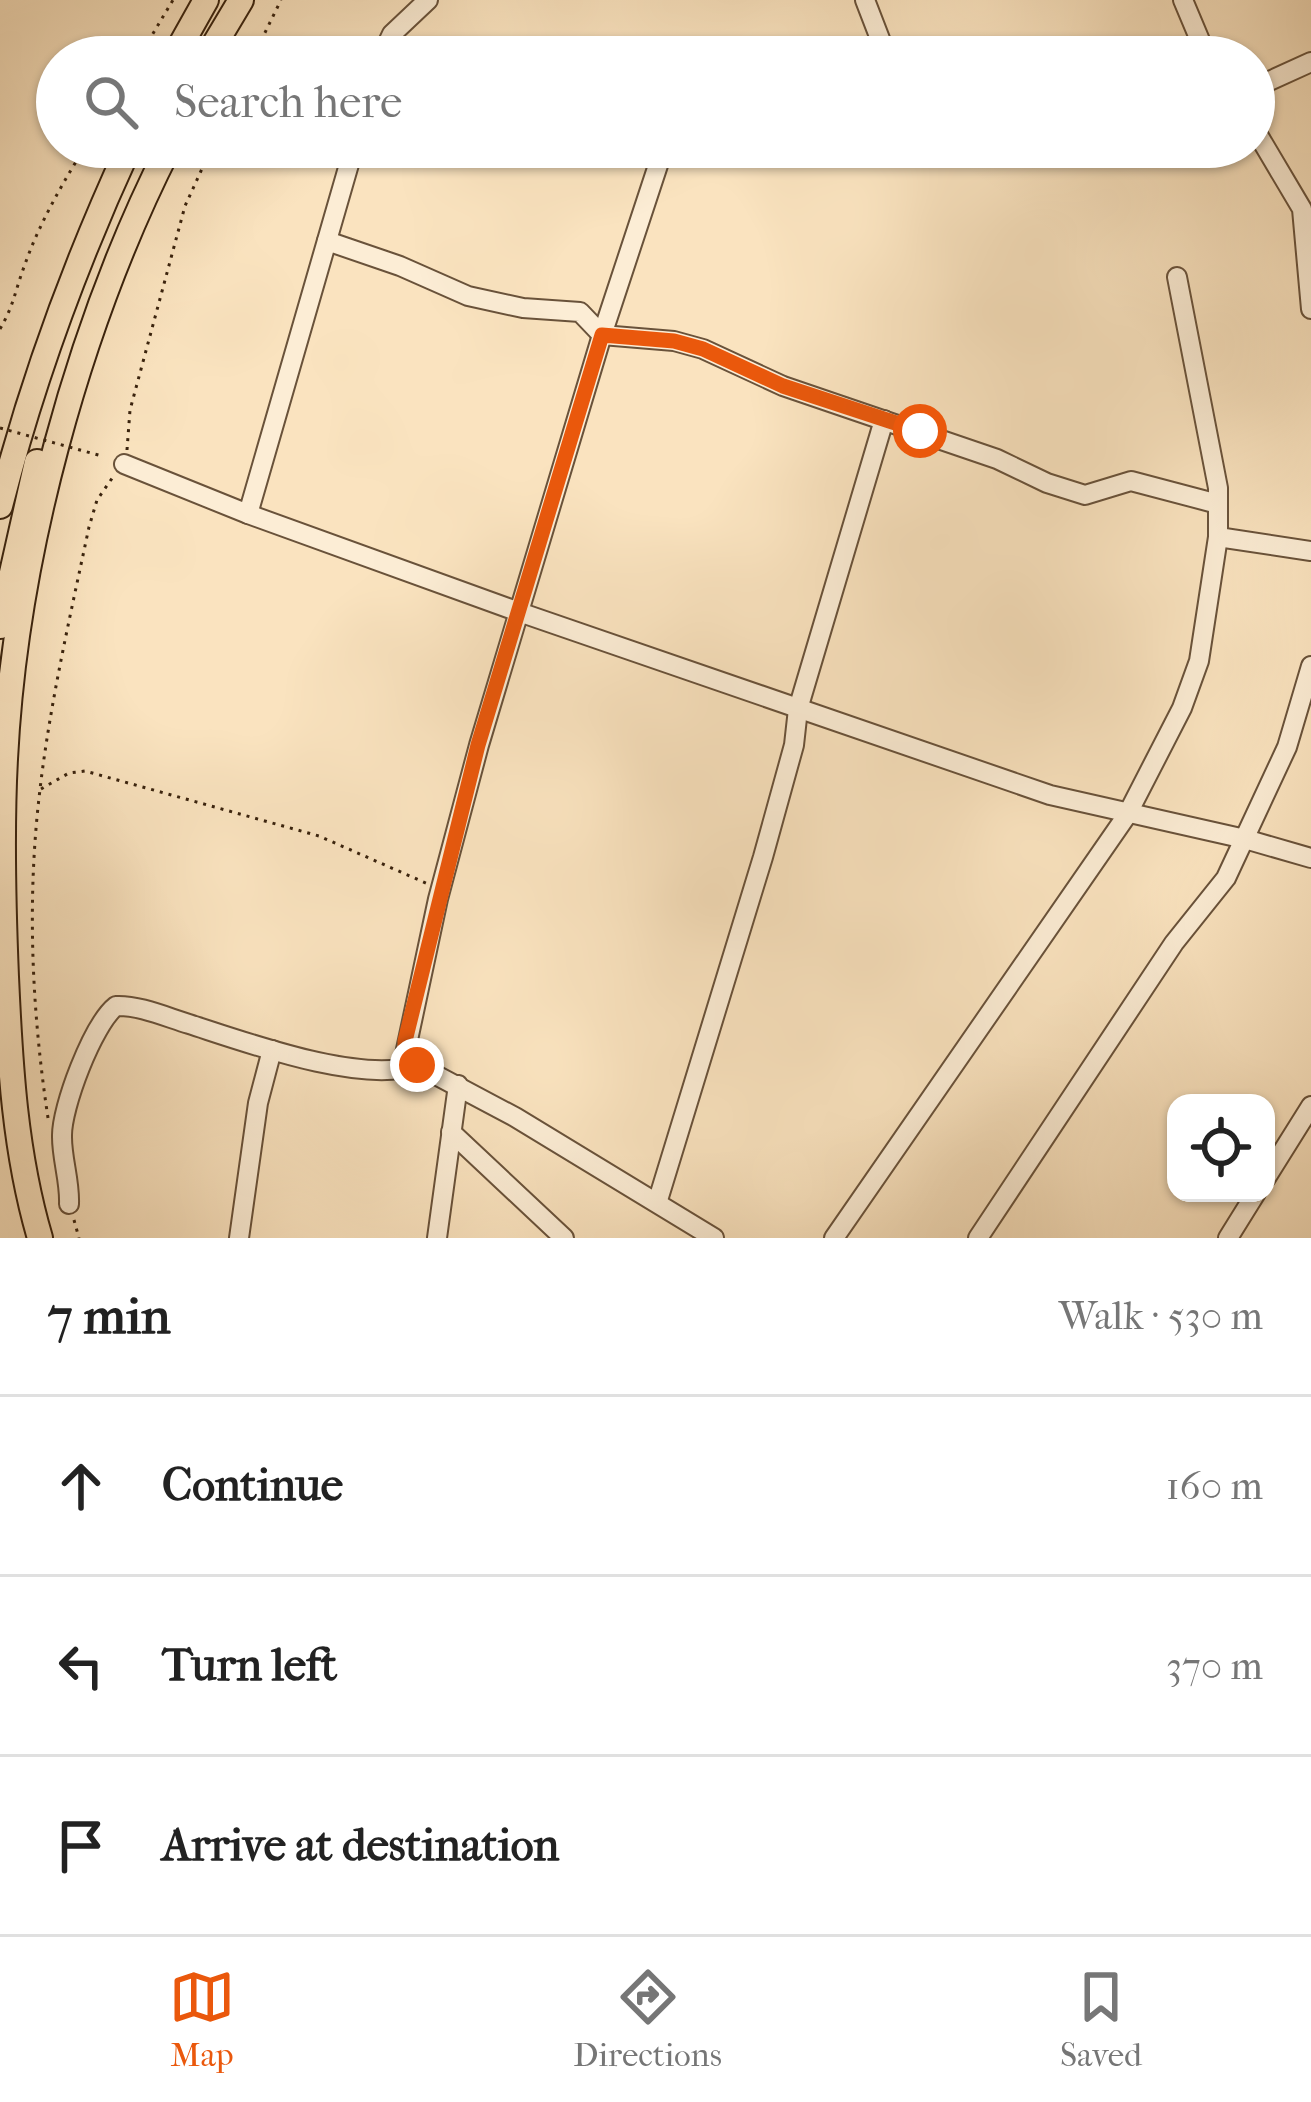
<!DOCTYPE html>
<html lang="en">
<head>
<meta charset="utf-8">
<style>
	body { margin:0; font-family:"IM FELL French Canon",serif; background:#f2f2f2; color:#222 }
	.controls { position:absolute; right:36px; bottom:36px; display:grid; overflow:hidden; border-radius:24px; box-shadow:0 3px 9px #0004 }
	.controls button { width:108px; height:108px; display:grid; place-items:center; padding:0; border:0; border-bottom:3px solid #e0e0e0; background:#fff; color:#222; font:60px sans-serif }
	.stop { position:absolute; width:36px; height:36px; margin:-27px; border:9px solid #ea580c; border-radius:50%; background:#fff }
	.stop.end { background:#ea580c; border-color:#fff; box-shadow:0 3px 12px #0008 }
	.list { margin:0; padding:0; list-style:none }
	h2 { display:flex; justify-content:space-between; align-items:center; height:156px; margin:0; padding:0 48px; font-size:51px }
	h2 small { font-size:39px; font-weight:400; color:#767676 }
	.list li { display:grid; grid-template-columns:78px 1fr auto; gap:36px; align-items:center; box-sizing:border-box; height:180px; padding:0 48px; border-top:3px solid #e0e0e0 }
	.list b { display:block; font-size:45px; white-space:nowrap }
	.list em { font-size:39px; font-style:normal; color:#767676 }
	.icon { flex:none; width:66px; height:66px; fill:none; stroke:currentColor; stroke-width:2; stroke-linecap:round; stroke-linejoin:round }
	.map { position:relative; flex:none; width:1311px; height:1238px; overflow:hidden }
	.search { position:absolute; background:#fff; box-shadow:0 3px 9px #0004; left:36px; right:36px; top:36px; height:132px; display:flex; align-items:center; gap:30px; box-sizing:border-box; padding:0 42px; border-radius:66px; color:#767676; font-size:45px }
	.sheet { height:696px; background:#fff }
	nav { display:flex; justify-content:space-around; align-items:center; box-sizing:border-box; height:168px; border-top:3px solid #e0e0e0; background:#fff; font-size:33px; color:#767676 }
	nav a { display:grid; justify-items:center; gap:6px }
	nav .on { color:#ea580c }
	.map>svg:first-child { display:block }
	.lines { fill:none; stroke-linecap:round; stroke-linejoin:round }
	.minor-casing { stroke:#69523a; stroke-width:22 }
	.major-casing { stroke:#39220d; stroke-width:28 }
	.path { stroke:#39220d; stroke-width:3; stroke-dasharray:3 6; stroke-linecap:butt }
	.minor { stroke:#fcedd5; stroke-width:18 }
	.major { stroke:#fae3bf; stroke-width:24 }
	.path-bridge { stroke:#39220d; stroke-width:3; stroke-dasharray:3 6; stroke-linecap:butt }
	.route { stroke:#ea580c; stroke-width:15 }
</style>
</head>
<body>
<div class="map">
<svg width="1311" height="1238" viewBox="0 0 1311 1238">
	<rect width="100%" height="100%" fill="#fae3bf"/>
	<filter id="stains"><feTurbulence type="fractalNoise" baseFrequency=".00167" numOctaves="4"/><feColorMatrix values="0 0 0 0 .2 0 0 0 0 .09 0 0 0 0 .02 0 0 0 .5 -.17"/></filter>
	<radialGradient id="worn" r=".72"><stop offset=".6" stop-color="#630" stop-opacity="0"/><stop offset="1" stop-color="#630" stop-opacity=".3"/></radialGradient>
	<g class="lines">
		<defs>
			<g id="minor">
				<path d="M865 0 887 57"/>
				<path d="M1183 0 1207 57"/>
				<path d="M381 57 392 34 428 0"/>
				<path d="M1254 88 1311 62"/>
				<path d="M1254 128 1302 209 1311 309"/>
				<path d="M664 147 602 335 479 745 438 899 405 1054 417 1065 515 1117 714 1238"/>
				<path d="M327 241 400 266 468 296 523 308 580 312 602 335 674 341 703 349 783 386 997 459 1047 483 1085 495 1131 481 1218 504"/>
				<path d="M124 464 248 514 519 612 1050 795 1245 839 1311 858"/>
				<path d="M248 514 354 147"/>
				<path d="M1218 537 1311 551"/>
				<path d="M451 1132 564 1238"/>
				<path d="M1266 1178 1311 1106"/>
				<path d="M658 1200 763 857 794 745 798 709 884 420"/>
				<path d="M69 1204C70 1181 62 1160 62 1137 61 1108 93 1024 116 1006 139 1005 166 1017 189 1024 245 1042 362 1085 417 1065"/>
				<path d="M239 1238 258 1103 272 1050"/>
				<path d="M437 1238 458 1085"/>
				<path d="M834 1238 1127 815 1182 708 1199 661 1218 537V488L1177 277"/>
				<path d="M978 1238 1174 943 1226 878 1287 747 1311 666"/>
				<path d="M1228 1238 1256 1193"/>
			</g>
			<g id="major">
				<path d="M174 57 206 0"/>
				<path d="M207 57 241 0"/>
				<path d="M0 506C32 381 75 264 129 147"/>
				<path d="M0 626 37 462"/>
				<path d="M40 1238C15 1153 10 1066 6 977 3 904 1 832 5 759 15 558 78 326 169 147"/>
			</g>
		</defs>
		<use href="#minor" class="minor-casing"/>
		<use href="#major" class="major-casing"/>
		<g class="path">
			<path d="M139 57 173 0"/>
			<path d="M253 57 281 0"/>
			<path d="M0 329C14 305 15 291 24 267 38 226 62 184 85 147"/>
			<path d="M127 450 130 410 185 206 212 147"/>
			<path d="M41 789 69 773 85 771 319 836 428 884"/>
			<path d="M48 1118C32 1012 27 904 39 798 49 707 70 617 89 527L97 500 115 474"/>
			<path d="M74 1220 79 1238"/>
		</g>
		<use href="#minor" class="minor"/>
		<use href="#major" class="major"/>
		<path class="path-bridge" d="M0 428 102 456"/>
	</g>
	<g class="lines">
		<path class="route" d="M417 1065 405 1054V1041L478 745 602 335 674 341 703 349 783 386 920 431"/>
	</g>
	<rect width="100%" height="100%" filter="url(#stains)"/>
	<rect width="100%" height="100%" fill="url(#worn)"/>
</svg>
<div class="controls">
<button><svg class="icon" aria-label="locate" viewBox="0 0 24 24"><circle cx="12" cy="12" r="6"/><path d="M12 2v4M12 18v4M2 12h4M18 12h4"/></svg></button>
</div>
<div class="stop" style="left:920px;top:431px"></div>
<div class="stop end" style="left:417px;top:1065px"></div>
<div class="search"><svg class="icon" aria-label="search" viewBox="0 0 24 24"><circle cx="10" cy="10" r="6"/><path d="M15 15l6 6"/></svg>Search here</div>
</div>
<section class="sheet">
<h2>7 min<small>Walk · 530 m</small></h2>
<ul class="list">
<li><svg class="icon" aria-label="ahead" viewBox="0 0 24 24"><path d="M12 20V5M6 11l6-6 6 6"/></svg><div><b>Continue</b></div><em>160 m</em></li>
<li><svg class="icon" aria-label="left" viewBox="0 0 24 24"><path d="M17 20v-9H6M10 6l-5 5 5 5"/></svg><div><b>Turn left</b></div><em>370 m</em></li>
<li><svg class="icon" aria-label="arrive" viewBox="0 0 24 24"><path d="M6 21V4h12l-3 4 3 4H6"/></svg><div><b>Arrive at destination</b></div></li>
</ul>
</section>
<nav>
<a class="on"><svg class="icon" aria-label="map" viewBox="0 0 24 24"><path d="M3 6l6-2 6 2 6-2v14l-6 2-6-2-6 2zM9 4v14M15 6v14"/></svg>Map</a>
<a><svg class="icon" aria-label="directions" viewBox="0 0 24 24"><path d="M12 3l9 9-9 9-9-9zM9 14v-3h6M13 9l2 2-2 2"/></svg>Directions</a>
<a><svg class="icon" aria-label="saved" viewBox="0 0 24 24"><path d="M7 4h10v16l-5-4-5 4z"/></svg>Saved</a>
</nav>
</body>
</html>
